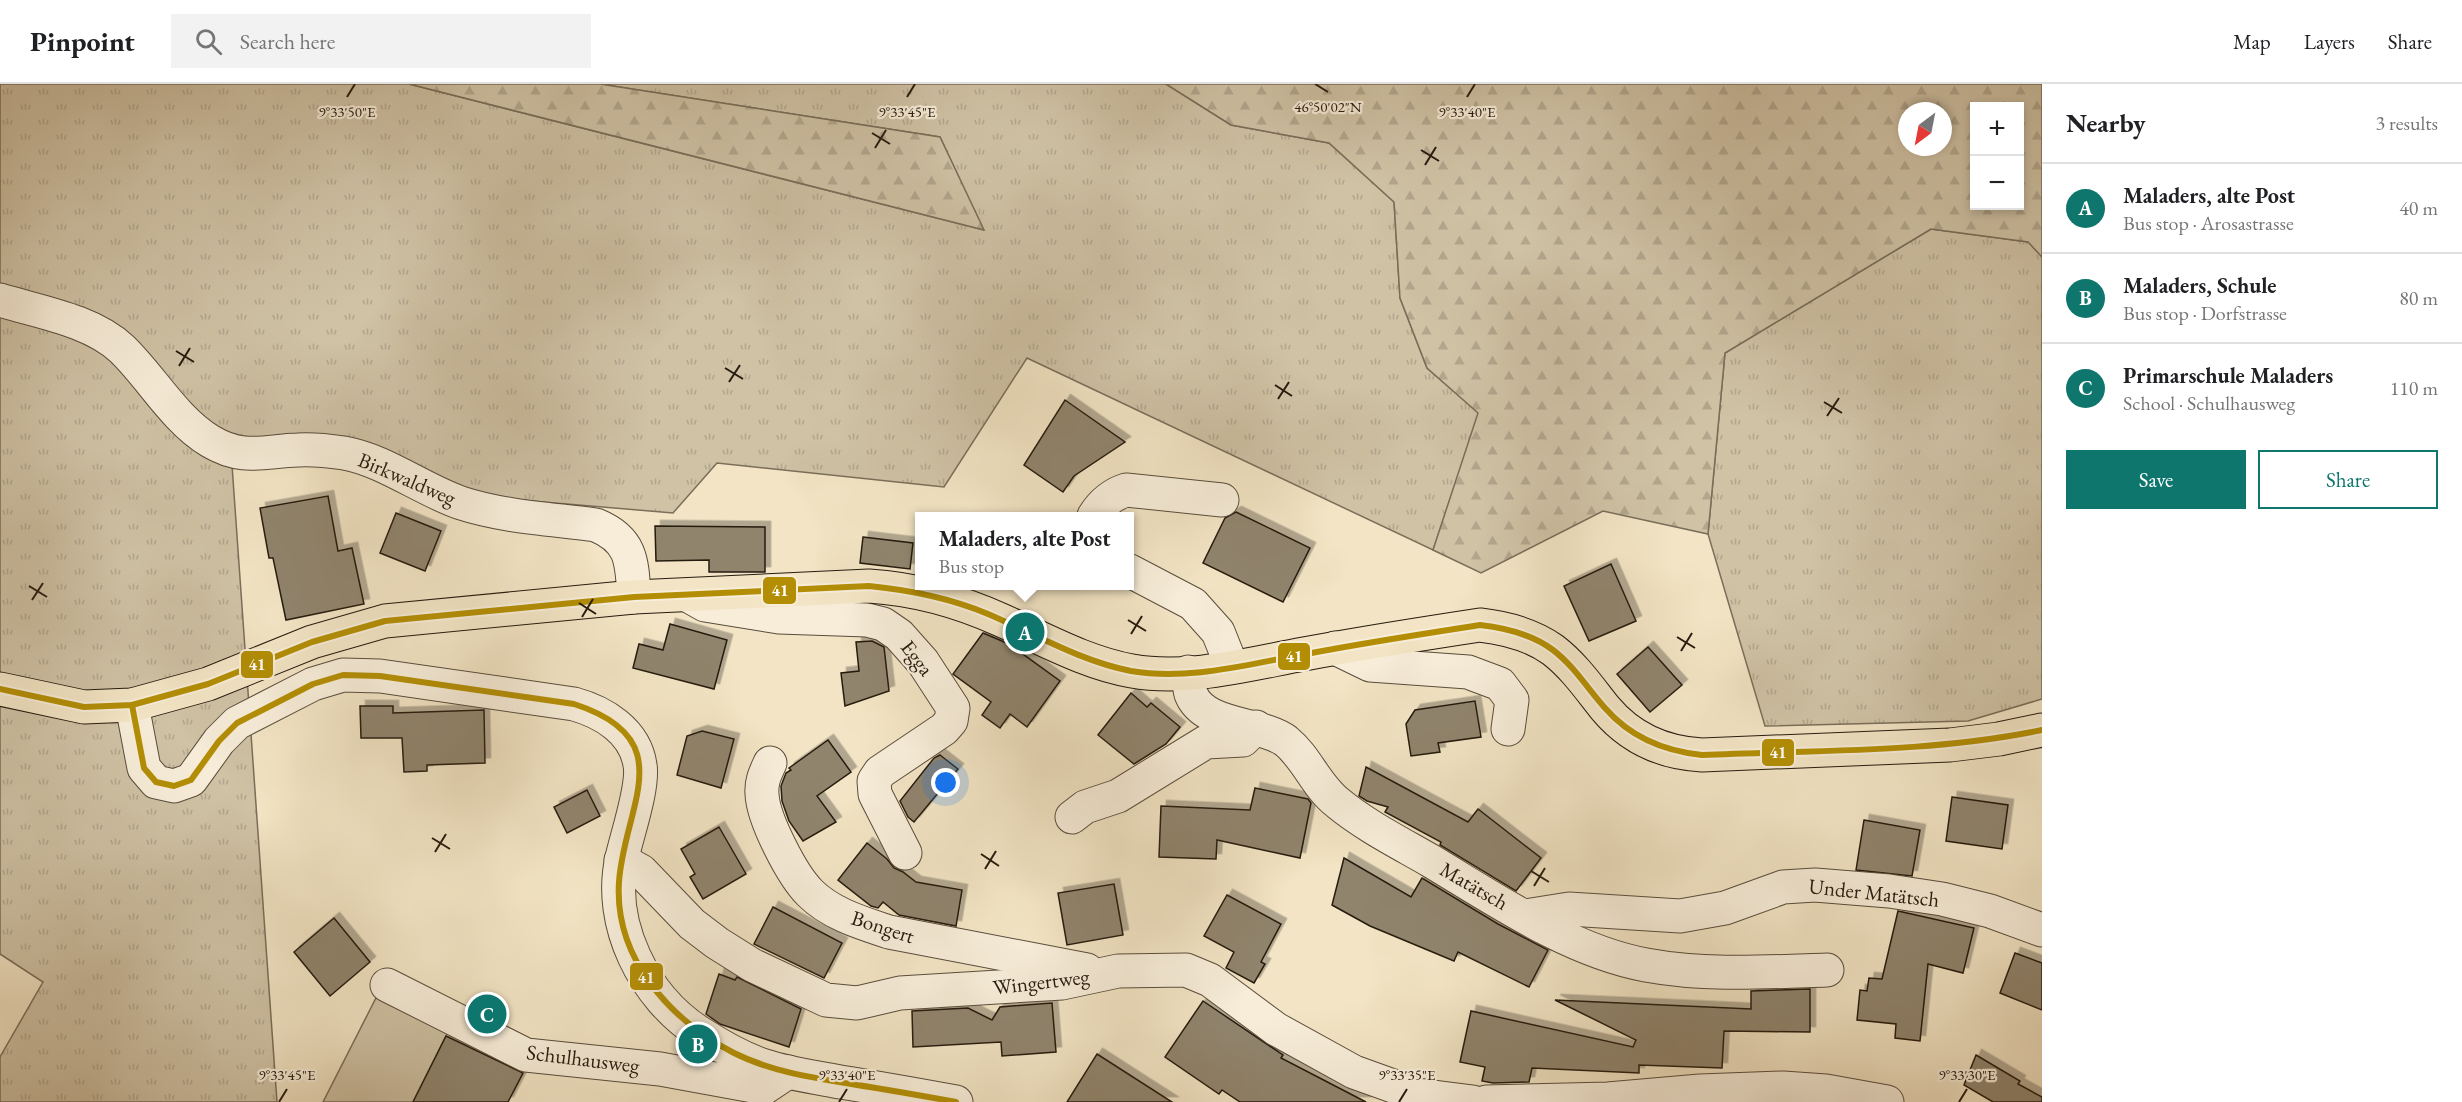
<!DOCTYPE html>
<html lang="en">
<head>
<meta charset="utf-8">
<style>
	body { margin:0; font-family:"EB Garamond",serif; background:#f2f2f2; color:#202124 }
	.controls { position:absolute; right:18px; top:18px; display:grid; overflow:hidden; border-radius:0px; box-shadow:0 3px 9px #0003 }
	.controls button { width:54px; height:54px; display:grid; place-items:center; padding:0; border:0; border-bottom:2px solid #e0e0e0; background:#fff; color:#202124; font:30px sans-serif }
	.compass { position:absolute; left:1898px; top:18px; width:54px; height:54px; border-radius:50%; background:#fff; box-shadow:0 3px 9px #0003; rotate:212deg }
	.you { position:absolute; left:946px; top:699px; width:21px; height:21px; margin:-15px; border:4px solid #fff; border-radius:50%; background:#1a73e8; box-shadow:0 0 0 9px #1a73e833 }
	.badge { display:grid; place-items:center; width:39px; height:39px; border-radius:50%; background:#0f766e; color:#fff; font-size:20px; font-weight:700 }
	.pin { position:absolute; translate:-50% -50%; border:3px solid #fff; box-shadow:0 2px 6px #0006 }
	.popup { position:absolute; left:915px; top:428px; width:219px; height:78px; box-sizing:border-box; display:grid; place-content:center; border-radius:0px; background:#fff; filter:drop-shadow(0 2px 4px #0005); font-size:20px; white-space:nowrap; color:#757577 }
	.popup b { font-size:22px; color:#202124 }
	.popup::after { content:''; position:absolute; left:50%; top:100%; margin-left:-12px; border:12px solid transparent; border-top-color:#fff }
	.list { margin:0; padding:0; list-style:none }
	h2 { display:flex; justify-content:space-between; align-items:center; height:78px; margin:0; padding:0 24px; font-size:26px }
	h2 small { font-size:20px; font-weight:400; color:#757577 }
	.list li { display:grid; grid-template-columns:39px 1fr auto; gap:18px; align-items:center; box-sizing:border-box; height:90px; padding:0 24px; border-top:2px solid #e0e0e0 }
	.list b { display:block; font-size:22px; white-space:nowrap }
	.list p { margin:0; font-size:20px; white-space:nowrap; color:#757577 }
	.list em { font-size:20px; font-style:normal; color:#757577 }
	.actions { display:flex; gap:12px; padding:18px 24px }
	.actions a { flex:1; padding:14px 0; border:2px solid #0f766e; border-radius:0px; text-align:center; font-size:21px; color:#0f766e }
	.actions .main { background:#0f766e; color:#fff }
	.icon { flex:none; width:33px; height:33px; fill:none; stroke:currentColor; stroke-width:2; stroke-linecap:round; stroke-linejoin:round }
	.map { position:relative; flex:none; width:2042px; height:1018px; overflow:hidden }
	header { display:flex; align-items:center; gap:36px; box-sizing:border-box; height:84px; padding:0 30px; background:#fff; border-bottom:2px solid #e0e0e0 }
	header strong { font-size:28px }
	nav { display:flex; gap:33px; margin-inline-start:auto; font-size:21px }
	.search { width:420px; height:54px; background:#f2f2f2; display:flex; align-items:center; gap:15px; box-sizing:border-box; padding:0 21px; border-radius:0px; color:#757577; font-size:22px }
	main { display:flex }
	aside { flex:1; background:#fff }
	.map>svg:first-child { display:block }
	.grass { fill:url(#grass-tufts); stroke:#7a6e5a; stroke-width:1.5 }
	.forest { fill:url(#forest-firs); stroke:#7a6e5a; stroke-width:1.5; fill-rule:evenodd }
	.pitch { fill:#cfc2a5; stroke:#7a6e5a; stroke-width:1.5 }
	.building { fill:#90846d; stroke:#261b0f; stroke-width:1.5; filter:url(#shadow) }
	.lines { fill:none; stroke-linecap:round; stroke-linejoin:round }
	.minor-casing { stroke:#594d3c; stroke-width:35 }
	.major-casing { stroke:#261b0f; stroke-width:35 }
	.minor { stroke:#f7edd9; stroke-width:33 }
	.major { stroke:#f2e4c4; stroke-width:33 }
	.bus-1-casing { stroke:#f7edd9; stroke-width:10 }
	.bus-1 { stroke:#b38e05; stroke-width:6 }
	.ticks { fill:none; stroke:#261b0f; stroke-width:2 }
	.labels { text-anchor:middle; stroke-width:4.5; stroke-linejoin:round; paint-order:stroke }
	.street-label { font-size:21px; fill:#261b0f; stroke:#f7edd9 }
	.ticks-label { font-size:15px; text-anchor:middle; fill:#261b0f; stroke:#f7edd9; stroke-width:4.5; stroke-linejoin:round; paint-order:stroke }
	.line-badge { stroke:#f7edd9; stroke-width:2 }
	.badge-label { font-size:16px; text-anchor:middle; font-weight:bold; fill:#fff }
</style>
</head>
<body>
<header>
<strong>Pinpoint</strong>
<div class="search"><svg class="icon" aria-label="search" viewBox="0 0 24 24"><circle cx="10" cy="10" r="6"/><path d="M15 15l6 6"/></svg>Search here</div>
<nav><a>Map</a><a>Layers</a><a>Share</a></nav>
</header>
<main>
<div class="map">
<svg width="2042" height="1018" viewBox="0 0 2042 1018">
	<defs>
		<pattern id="grass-tufts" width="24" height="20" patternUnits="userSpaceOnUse" patternTransform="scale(1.5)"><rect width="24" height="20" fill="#cfc2a5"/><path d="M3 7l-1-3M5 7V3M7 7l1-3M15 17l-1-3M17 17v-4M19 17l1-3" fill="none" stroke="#b2a68d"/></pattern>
		<pattern id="forest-firs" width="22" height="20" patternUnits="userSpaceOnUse" patternTransform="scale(1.5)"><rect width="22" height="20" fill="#cfc2a5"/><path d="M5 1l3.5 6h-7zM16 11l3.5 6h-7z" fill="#b2a68d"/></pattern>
		<filter id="shadow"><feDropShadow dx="5.5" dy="-5.5" stdDeviation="0" flood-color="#0004"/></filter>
	</defs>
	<rect width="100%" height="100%" fill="#f2e4c4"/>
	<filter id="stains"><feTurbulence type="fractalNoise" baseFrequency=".00333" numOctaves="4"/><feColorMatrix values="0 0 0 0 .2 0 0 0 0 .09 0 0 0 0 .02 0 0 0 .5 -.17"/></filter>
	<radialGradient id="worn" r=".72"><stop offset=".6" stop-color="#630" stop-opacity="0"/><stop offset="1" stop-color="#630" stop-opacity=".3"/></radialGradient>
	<g class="grass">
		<path d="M0 0H409L983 146 940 53 600 0H1166L1231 41 1329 59 1394 118 1400 214 1427 284 1479 329 1433 466 1027 274 944 403 717 379 673 429 485 413 359 357 232 381 277 1018H0V973L43 898 0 870Z"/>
		<path d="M1931 145 2029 158 2042 173V615L1968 637 1765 642 1708 450 1725 269Z"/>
	</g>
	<g class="forest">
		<path d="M409 0H600L940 53 984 146Z"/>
		<path d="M1166 0H2042V173L2028 158 1931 145 1725 269 1708 450 1603 427 1481 489 1433 466 1478 329 1427 284 1400 214 1394 118 1329 59 1231 41ZM1974 22H2020V122H1974ZM1907 27H1943V63H1907Z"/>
	</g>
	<path class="pitch" d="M379 908 450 944 413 1018H323Z"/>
	<g class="building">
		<path d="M1065 316 1125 358 1074 392 1063 408 1024 381Z"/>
		<path d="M328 412 338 467 352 464 364 520 286 536 273 474H269L260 424Z"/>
		<path d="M1236 428 1310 464 1283 518 1203 479 1225 434Z"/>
		<path d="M396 429 441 447 425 487 380 469Z"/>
		<path d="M655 442 765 443V488H709V476L656 477Z"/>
		<path d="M863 453 913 459 910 485 860 479Z"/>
		<path d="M1611 480 1636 537 1589 557 1564 502Z"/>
		<path d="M670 540 727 556 714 605 633 584 639 560 663 566Z"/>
		<path d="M983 549 1009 560 1060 597 1027 643 1010 630 1000 644 982 631 991 618 953 590Z"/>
		<path d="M872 557 884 563 889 607 845 622 841 589 859 587 856 558Z"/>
		<path d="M1648 563 1682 601 1650 628 1617 590Z"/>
		<path d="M1131 609 1147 623 1151 619 1180 643 1166 660 1134 680 1098 651Z"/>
		<path d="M1475 617 1481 653 1438 659 1440 668 1411 672 1406 640 1415 626Z"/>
		<path d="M360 622H393V629L484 626 485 679 427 681V687L404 688 402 654H361Z"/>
		<path d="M702 647 734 655 721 704 677 691 687 652Z"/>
		<path d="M828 656 851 688 817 712 836 738 803 757 789 737 782 717 781 702 786 689 791 686 789 684Z"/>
		<path d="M940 671 958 685 914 738 908 733 900 717 934 674Z"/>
		<path d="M1366 683 1468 738 1478 725 1541 774 1516 807 1440 761 1441 758 1385 728 1388 723 1367 717 1359 712Z"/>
		<path d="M1255 704 1308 715 1311 719 1300 774 1217 756 1216 775 1159 773 1161 722 1250 726Z"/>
		<path d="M587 706 600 732 567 749 554 723Z"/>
		<path d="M1952 713 2008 721 2002 765 1946 757Z"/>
		<path d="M1864 736 1920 746 1912 792 1856 786Z"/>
		<path d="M719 743 746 790 703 815 690 793 695 790 681 765Z"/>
		<path d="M867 759 887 775 894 784 903 788 916 798 962 806 956 842 899 831 883 818 878 824 871 822 838 796Z"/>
		<path d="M1344 774 1411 813 1422 794 1498 840 1548 866 1529 903 1458 868 1454 877 1370 842 1332 821Z"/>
		<path d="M1114 800 1123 851 1067 861 1058 809Z"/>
		<path d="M1227 811 1281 840 1261 878 1265 880 1254 899 1226 884 1234 868 1204 852Z"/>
		<path d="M773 823 842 859 824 894 754 860Z"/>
		<path d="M1898 827 1974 844 1963 889 1928 880 1920 957 1895 954 1896 940 1857 936 1860 906 1867 907 1869 894 1882 895Z"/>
		<path d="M334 834 370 878 330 912 294 868Z"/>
		<path d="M2015 869 2042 879V926L2000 909Z"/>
		<path d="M719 890 735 896 737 893 801 925 789 963 720 940 706 930Z"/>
		<path d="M1810 905V948L1724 947 1722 984 1639 981V989L1532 984 1529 998 1493 999 1482 997 1485 983 1460 978 1471 927 1633 963 1636 956 1555 916 1751 925V907Z"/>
		<path d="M1203 917 1283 971 1281 974 1366 1018H1240L1222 1006 1219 1010 1165 973Z"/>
		<path d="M1052 919 1056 968 1002 972 1001 958 913 963 912 927 968 924 992 936 1000 923Z"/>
		<path d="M446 952 523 989 508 1018H413Z"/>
		<path d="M1097 970 1172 1018H1067Z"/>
		<path d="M1976 971 2020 997 2018 1000 2042 1013V1018H1993L1964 1001Z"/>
	</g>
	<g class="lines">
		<defs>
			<g id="minor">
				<path d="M0 216C39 228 91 236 122 265 152 294 174 335 210 357 243 377 264 367 298 366 313 365 330 367 344 369 384 376 423 406 461 419 504 433 551 435 596 441 632 456 632 477 634 513"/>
				<path d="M1094 432C1102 419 1111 411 1126 406L1222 416"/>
				<path d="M1130 487 1193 520 1218 548 1232 583"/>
				<path d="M689 512 705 521 779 533 867 536 883 540 899 551 923 578 953 624 951 637 944 645 880 688 874 697 875 710 905 769"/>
				<path d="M1335 564 1370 581 1468 588 1500 600 1512 616 1508 645"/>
				<path d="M1188 588C1189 595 1189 604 1191 610 1204 643 1260 638 1286 657 1307 674 1316 702 1338 719 1366 742 1400 759 1431 777 1496 816 1570 867 1646 881 1705 892 1767 888 1827 886"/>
				<path d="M132 621 144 684 156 698 174 702 191 696 219 657 237 639 313 600 343 591 380 592 574 620C603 628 635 647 640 681 644 702 627 751 622 774 607 840 644 913 700 949 720 962 743 975 765 982 789 990 815 993 840 998 879 1004 918 1011 956 1018"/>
				<path d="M770 679C765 690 761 698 762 710 763 735 792 791 810 809 831 830 862 839 889 848L1087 886"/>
				<path d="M1072 733 1085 723 1118 712 1206 658 1243 656 1256 643"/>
				<path d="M621 776 641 787 692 840 717 859 752 881 826 916 857 919 900 909 1062 899 1118 887 1186 886 1210 896 1276 945 1354 988 1418 1011 1473 1018"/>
				<path d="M1526 832 1569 825 1680 832 1725 824 1783 803 1815 801 1889 807 1942 815 1990 827 2042 846"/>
				<path d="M387 901 526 971 660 985 764 1004 788 988"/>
				<path d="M1486 1018 1608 1015 1700 1007 1783 1004 1826 1007 1887 1018"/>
			</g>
			<path id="major" d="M0 605 84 623 132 621 208 600 312 558 385 537 634 513 869 502C916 505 959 517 1001 536 1044 555 1086 579 1132 587 1188 597 1249 580 1304 570 1363 559 1421 550 1480 541 1506 544 1531 550 1553 566 1574 582 1589 604 1605 624 1630 654 1664 669 1702 671L1950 661 1999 655 2042 646"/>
		</defs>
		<use href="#minor" class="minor-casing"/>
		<use href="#major" class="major-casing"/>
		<use href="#minor" class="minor"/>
		<use href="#major" class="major"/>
		<defs>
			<g id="bus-1">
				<path d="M0 605 84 623 132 621 208 600 312 558 385 537 634 513 869 502C910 506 950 514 988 530 1035 550 1080 577 1131 587 1189 597 1248 580 1306 570 1363 559 1422 550 1480 541 1506 544 1532 550 1553 566 1574 582 1588 605 1605 624 1631 654 1664 667 1702 671 1815 666 1931 669 2042 646"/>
				<path d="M132 621 144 684 156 698 174 702 191 696 219 657 237 639 313 600 343 591 380 592 574 620C683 655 624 722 619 798 614 874 670 936 734 969 772 988 815 994 857 1001 890 1006 923 1012 956 1018"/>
			</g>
		</defs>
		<use href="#bus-1" class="bus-1-casing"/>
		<use href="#bus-1" class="bus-1"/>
	</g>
	<path class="ticks" d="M1315 0 1328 8M347 13 355 0M907 13 915 0M1467 13 1475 0M872 49 890 60M875 64 886 46M1421 66 1439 77M1425 81 1436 63M176 267 194 278M179 282 190 264M725 284 743 295M729 298 740 281M1275 301 1292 312M1278 315 1289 298M1824 318 1842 329M1827 332 1839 314M29 502 47 513M32 516 43 499M579 519 596 530M582 533 593 515M1128 536 1146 547M1131 550 1142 532M1677 553 1695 564M1681 567 1692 549M432 754 450 765M435 768 446 750M981 770 999 782M985 785 996 767M1531 787 1549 798M1534 802 1545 784M279 1018 287 1005M839 1018 847 1005M1399 1018 1407 1005M1959 1018 1967 1005"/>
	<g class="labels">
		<g class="street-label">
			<text transform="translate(407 395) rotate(23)" y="7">Birkwaldweg</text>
			<text transform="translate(917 574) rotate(52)" y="7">Egga</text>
			<text transform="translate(1474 802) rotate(30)" y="7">Matätsch</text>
			<text transform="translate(1874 809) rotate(6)" y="7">Under Matätsch</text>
			<text transform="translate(883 843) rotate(18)" y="7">Bongert</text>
			<text transform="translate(1041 898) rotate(-7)" y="7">Wingertweg</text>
			<text transform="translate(583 975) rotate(7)" y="7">Schulhausweg</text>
		</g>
	</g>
	<g class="ticks-label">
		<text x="1328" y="28">46°50'02"N</text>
		<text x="347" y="33">9°33'50"E</text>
		<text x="907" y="33">9°33'45"E</text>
		<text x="1467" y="33">9°33'40"E</text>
		<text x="287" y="996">9°33'45"E</text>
		<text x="847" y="996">9°33'40"E</text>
		<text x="1407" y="996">9°33'35"E</text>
		<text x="1967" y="996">9°33'30"E</text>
	</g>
	<g class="line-badge">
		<rect x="762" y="492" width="35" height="29" rx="6" fill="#b38e05"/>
		<rect x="1277" y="558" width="34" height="29" rx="6" fill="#b38e05"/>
		<rect x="240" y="566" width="34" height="29" rx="6" fill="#b38e05"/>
		<rect x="1761" y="654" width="34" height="29" rx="6" fill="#b38e05"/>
		<rect x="629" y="878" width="35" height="29" rx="6" fill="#b38e05"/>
	</g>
	<g class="badge-label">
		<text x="780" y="512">41</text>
		<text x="1294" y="578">41</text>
		<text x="257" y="586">41</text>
		<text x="1778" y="674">41</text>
		<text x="646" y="899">41</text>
	</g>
	<rect width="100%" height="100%" filter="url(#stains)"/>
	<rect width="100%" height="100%" fill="url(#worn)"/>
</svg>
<div class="controls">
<button>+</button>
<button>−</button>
</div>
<svg class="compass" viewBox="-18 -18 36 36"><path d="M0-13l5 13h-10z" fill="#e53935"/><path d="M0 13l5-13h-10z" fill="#757577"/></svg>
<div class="you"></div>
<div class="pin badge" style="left:1025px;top:548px">A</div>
<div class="popup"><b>Maladers, alte Post</b>Bus stop</div>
<div class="pin badge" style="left:698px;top:960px">B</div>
<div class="pin badge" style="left:487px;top:930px">C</div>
</div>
<aside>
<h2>Nearby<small>3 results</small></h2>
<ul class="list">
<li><span class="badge">A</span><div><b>Maladers, alte Post</b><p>Bus stop · Arosastrasse</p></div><em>40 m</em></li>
<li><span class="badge">B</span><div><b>Maladers, Schule</b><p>Bus stop · Dorfstrasse</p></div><em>80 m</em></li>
<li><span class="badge">C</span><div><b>Primarschule Maladers</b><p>School · Schulhausweg</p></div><em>110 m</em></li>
</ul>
<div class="actions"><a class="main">Save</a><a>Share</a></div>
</aside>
</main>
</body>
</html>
